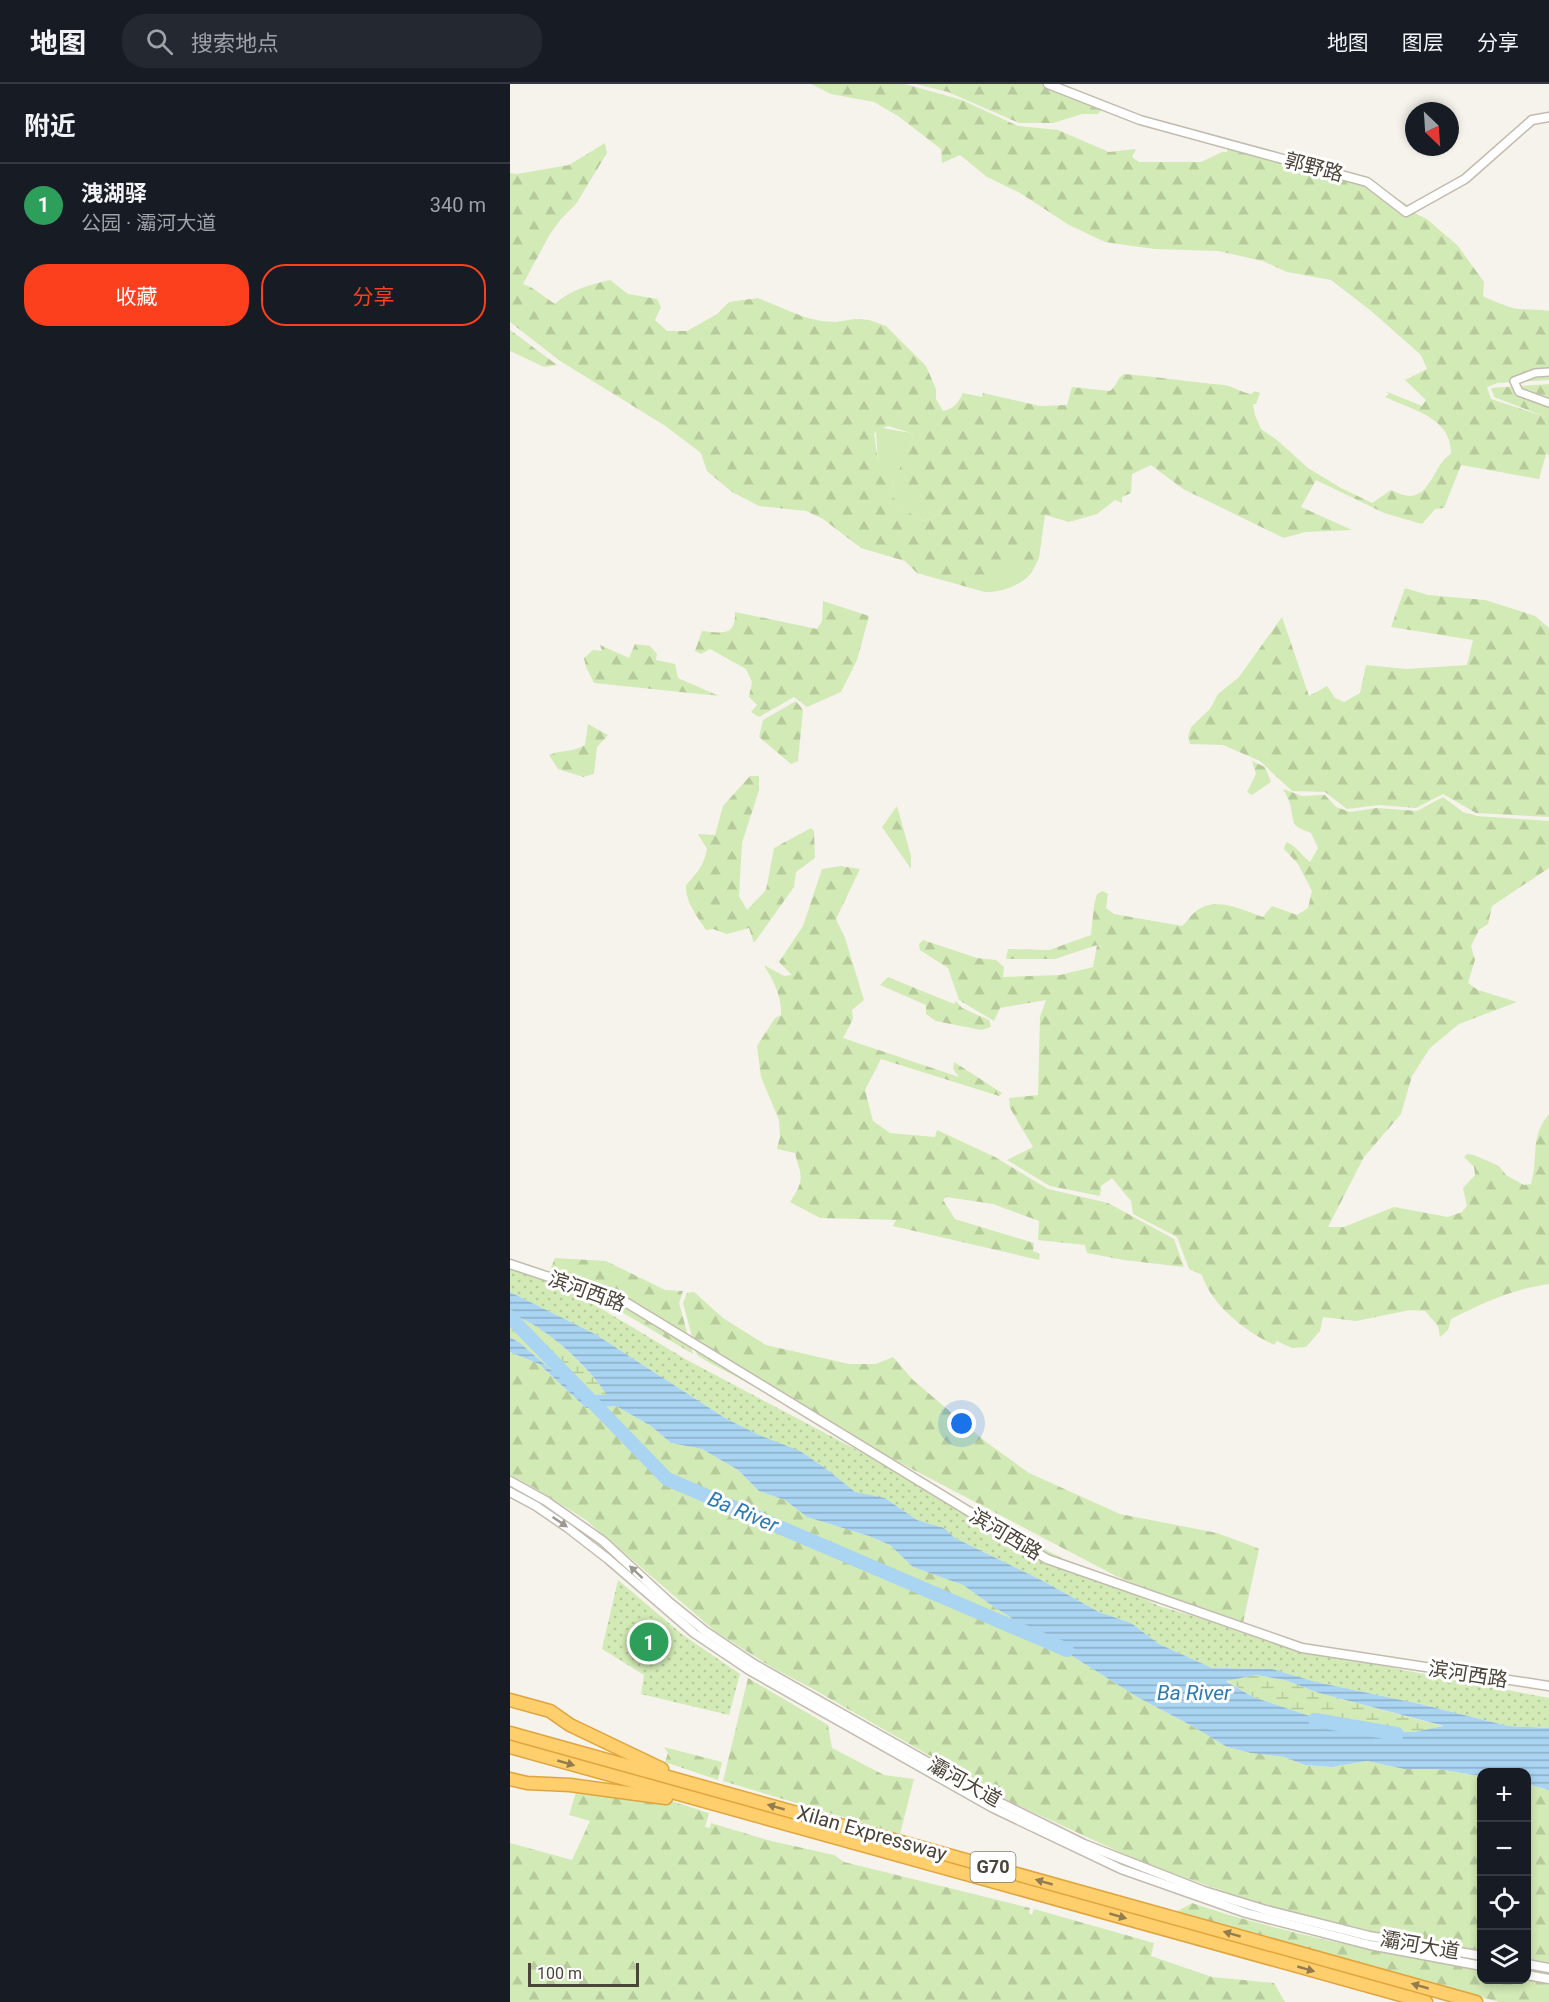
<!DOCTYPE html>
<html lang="zh">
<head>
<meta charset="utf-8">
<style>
	body { margin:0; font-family:Roboto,"Noto Sans SC",sans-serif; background:#242831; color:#f1f3f6 }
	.controls { position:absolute; right:18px; bottom:18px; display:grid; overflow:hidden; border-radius:12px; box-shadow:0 3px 9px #0003 }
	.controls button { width:54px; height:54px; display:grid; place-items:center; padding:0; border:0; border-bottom:2px solid #363941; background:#171b24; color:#f1f3f6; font:30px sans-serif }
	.compass { position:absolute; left:895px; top:18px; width:54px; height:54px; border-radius:50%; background:#171b24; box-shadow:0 3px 9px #0003; rotate:155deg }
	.scale { position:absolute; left:18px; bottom:15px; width:111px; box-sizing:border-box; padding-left:6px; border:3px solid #4b4439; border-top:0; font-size:16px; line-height:21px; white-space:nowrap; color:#4b4439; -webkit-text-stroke:4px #fff; paint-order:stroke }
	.you { position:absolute; left:452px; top:1340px; width:21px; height:21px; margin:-15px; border:4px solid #fff; border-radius:50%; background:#1a73e8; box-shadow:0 0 0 9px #1a73e833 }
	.badge { display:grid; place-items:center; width:39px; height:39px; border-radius:50%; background:#fc3f1d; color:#fff; font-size:20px; font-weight:700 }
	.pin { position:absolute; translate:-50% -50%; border:3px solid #fff; box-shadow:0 2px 6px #0006 }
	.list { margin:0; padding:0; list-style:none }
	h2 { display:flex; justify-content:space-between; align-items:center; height:78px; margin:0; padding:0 24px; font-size:26px }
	h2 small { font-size:20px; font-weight:400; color:#9ea1a6 }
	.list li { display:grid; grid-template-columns:39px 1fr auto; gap:18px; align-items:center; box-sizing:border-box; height:84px; padding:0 24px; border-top:2px solid #363941 }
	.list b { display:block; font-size:22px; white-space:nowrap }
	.list p { margin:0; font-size:20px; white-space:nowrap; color:#9ea1a6 }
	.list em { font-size:20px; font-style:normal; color:#9ea1a6 }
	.actions { display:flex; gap:12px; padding:18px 24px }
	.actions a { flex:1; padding:14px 0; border:2px solid #fc3f1d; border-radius:24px; text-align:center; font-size:21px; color:#fc3f1d }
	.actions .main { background:#fc3f1d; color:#fff }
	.icon { flex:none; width:33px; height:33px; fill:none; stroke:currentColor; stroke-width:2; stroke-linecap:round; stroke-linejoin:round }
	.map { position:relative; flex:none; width:1039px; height:1918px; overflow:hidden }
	header { display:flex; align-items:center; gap:36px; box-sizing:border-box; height:84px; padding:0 30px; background:#171b24; border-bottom:2px solid #363941 }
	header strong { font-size:28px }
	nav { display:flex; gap:33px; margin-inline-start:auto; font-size:21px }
	.search { width:420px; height:54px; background:#242831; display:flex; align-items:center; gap:15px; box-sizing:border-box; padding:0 21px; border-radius:24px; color:#9ea1a6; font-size:22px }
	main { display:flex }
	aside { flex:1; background:#171b24 }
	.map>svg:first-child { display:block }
	.grass { fill:#d2eab5 }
	.forest { fill:url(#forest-firs); fill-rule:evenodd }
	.wetland { fill:url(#wetland-marsh) }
	.park { fill:url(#park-dots) }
	.water { fill:url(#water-rules); fill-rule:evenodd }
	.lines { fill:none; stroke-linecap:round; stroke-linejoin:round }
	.river { stroke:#a9d4f2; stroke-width:14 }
	.minor-casing { stroke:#c2bbae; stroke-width:10 }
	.tertiary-casing { stroke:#c2bbae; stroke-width:11 }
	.motorway-casing { stroke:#e0a43c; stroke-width:15 }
	.minor { stroke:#fff; stroke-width:7 }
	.tertiary { stroke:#fff; stroke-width:8 }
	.motorway { stroke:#ffcf6e; stroke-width:12 }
	.oneway { fill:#9c9892 }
	.oneway2 { fill:#937c4e }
	.labels { text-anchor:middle; stroke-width:6; stroke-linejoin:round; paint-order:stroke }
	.shield { fill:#fff; stroke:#817c74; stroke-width:1.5 }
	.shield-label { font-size:18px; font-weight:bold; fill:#4b4439 }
	.street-label { font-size:20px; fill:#4b4439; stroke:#fff }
	.water-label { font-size:21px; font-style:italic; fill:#2e7ab2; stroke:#fff }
</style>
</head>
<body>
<header>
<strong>地图</strong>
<div class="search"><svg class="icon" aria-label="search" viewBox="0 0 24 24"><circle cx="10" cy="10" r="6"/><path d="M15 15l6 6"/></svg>搜索地点</div>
<nav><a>地图</a><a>图层</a><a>分享</a></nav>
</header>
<main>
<aside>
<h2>附近<small></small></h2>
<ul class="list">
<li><span class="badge" style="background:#2e9e5b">1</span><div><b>洩湖驿</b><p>公园 · 灞河大道</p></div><em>340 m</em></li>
</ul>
<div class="actions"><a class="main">收藏</a><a>分享</a></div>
</aside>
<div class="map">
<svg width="1039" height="1918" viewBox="0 0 1039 1918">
	<defs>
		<pattern id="forest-firs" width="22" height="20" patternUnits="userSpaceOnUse" patternTransform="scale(1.5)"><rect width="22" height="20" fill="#d2eab5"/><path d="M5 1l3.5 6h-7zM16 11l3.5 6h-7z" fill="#b6ca9c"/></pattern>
		<pattern id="wetland-marsh" width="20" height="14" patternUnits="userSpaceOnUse" patternTransform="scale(1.5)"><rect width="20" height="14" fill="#d2eab5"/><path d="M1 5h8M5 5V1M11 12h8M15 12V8" fill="none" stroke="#b6ca9c"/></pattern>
		<pattern id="park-dots" width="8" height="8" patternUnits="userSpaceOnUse" patternTransform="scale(1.5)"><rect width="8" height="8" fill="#d2eab5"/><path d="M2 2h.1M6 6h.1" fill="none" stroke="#b6ca9c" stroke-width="1.8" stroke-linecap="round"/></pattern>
		<pattern id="water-rules" width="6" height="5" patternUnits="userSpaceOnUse" patternTransform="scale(1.5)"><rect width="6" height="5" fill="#a9d4f2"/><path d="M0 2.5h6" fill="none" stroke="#8caec5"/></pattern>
	</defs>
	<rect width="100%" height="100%" fill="#f6f3ec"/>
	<g class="grass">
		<path d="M361 342 401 349 403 355 389 384 410 409 411 414 436 417 429 430 414 437 391 424 381 410 384 395 368 376 366 348Z"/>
		<path d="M485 481H509L523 486C516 500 490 509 475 508V496Z"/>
	</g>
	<g class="forest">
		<path d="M301 0H395L452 16 508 42 548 46 599 68 626 65 622 73 629 78H691L712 68H717L719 60 852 93 903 124 906 130 917 135 948 162 974 198 973 212C980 216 1002 225 1010 225 1020 226 1029 225 1039 227V296L988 299 977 303 981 315 1036 333 984 313 981 304 1039 300V371L1036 370 1029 395 951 381 934 424 925 425 912 440 874 429 806 396 791 423 842 446 795 448 774 454 673 405 641 381 622 390 621 409 612 413V419L605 416 587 430 559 438 535 431 529 474 523 486 509 481H485L475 496V508L407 489 395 477 351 464 313 435 296 427 249 422 222 408 197 387 191 369 154 341 50 277 0 238V89L7 90 59 81 95 59 97 69 66 120 51 135 40 150 13 200C25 204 34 213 45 220 61 205 80 201 100 196L118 210 147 215 151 223 145 236 157 247H177L207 230 219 218 248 214 294 233 311 237 325 238 345 235 359 236 376 242 416 282 426 305V315L433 327C444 325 448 319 453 309L472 313 473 309 530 322 557 321 562 303 600 307C607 302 607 294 614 290 648 293 681 298 714 301 723 302 732 309 741 310L745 307 750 309 746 320H743L745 331 751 345 767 356 798 384 831 404 862 419 881 406C886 408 894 412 899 412 922 412 924 379 941 370 942 334 903 326 875 313L879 310 875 307 912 322 916 316 895 296 917 285 911 271 860 226 821 196 777 188 753 177 708 167 644 165 595 158 559 141 510 109 477 93 450 71 432 79 431 65 388 32 364 18 321 10ZM378 342 401 349 403 355C391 380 376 396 410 409L411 415 420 418 436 417 429 430 414 437 391 424 381 410 384 395 381 383 368 376 364 349 366 348 363 344 366 346Z"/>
		<path d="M406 0H534L595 22 588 30H572L543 39H509L438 8Z"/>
		<path d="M0 246 47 281 34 283 0 267Z"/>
		<path d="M895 504 918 511 975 516 1025 532 1039 544V733L966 729 933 710 906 724 869 721 837 725 815 708 782 707 750 677 713 661 680 660 678 653 681 643 700 625 708 610 729 593 772 533 799 612 817 602 825 614 834 618 850 609 856 581 896 585 957 581 963 556 881 543Z"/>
		<path d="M313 517 359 532 347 576 331 608 297 623 284 613 249 633 241 628 247 621 239 613 242 598 236 585 200 565 191 570 185 567 192 547C211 549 226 553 225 528L307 545 312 537Z"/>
		<path d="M125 560 140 562 147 570 146 576 165 580 168 594 209 612 84 599 76 583 74 574 83 566 92 567 90 561 119 574Z"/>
		<path d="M286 617 293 626 288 677 281 680 249 653 253 636Z"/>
		<path d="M78 640 98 651 87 663 84 690 73 693 48 685 39 671C51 666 64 668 75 661Z"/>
		<path d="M742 677 755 683 761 698 742 711 737 708 746 690Z"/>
		<path d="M240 692H249V706L232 759 229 812 237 826 256 806 264 764 301 744 304 747 305 774 286 788 284 803 244 859 239 844 217 850 203 845 196 846C187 832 175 818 176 801 187 789 194 781 197 765L188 750 205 751 213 722Z"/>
		<path d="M773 705 792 712 815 711 826 723 840 728 867 724 907 727 933 713 953 728 967 732 1039 737V784L982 822 978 840 969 846 961 862 965 876 958 899 968 906 1007 918 949 940 920 964 902 992 891 1030 854 1073 818 1143H834L884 1123 938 1133 952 1128 957 1122 953 1104 965 1091 964 1083 954 1073 957 1070 964 1071 989 1082 996 1091 1014 1101 1021 1100C1029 1073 1019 1054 1039 1030V1200C1003 1205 973 1219 941 1235L938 1246 930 1253 928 1242 915 1227 900 1226 846 1237 813 1233 810 1247 796 1263 782 1264 767 1257 764 1261C735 1247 702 1222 692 1191L679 1185 667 1153 623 1130 621 1117 602 1094 591 1102 590 1112 540 1102 497 1076 523 1063 500 1024 499 1014 528 1011 530 933 536 916 490 924 484 937 449 916 438 884 410 866 409 860 413 856 467 874 486 876 494 883 493 893 550 891 583 883 587 861 545 875H496L498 865 539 866 581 851 584 821 587 810 593 807 598 810 596 824 604 830 672 842C677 838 680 832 685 828 704 811 733 826 753 833L762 822 787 831 798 824 802 807 788 780 774 765 776 758C785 760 792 772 800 778L808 764 801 749C783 742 784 742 781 724 780 717 776 711 773 705Z"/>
		<path d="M387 722 401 772V785L372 743Z"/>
		<path d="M331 782 350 785 326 835 335 854 354 916 342 926 343 935 333 954 449 993 443 985 444 978 492 1009 489 1012 371 975 355 1006 363 1037 380 1049 425 1053 427 1046 485 1073 538 1105 598 1119 664 1155 674 1183 614 1176 577 1169 575 1161 528 1156 529 1137 483 1120 436 1113 433 1116 445 1135 524 1159 523 1167 530 1170 529 1176 383 1142 386 1136 310 1134 280 1118C296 1094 291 1093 285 1069L267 1065 270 1052 269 1036 251 993 247 962 265 934 271 931C272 912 263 896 254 881L274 892 282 891 269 878 293 842 312 785Z"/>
		<path d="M378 893 444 920 446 917 452 924 479 936 481 943 471 946 426 937 416 930V921L370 901Z"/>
		<path d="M45 1174 96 1177 155 1206 173 1207 169 1219 183 1270 40 1186Z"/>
		<path d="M184 1208 213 1234 256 1261 339 1280H366L383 1273 403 1296 476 1358 519 1389 610 1430 707 1449 745 1463 749 1465 733 1539 689 1527 606 1492 198 1278 187 1271 173 1219 177 1209Z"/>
		<path d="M0 1268 29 1280 76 1324 106 1322 141 1342 161 1359 192 1365 228 1386 249 1407 275 1416 297 1433 359 1452 380 1461 403 1483 453 1501 484 1523 629 1614 684 1643 717 1663 741 1669 774 1673 795 1681 822 1683 857 1677 894 1685H927L971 1692V1869L853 1846 786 1830 721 1810 629 1777 501 1718 303 1605 263 1584 205 1547 76 1436 23 1403 0 1391Z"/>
		<path d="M238 1594 318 1641 322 1664 374 1691 404 1695 390 1750 213 1697Z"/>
		<path d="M154 1663 212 1678 208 1696 155 1678 158 1669Z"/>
		<path d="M1017 1700 1039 1706V1881L1017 1877Z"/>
		<path d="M67 1705 139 1710 199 1729 195 1743 200 1744 201 1739 257 1756 324 1771 334 1778 520 1824 519 1829 522 1831 524 1825 644 1859 641 1872 702 1893 764 1899 775 1918H0V1759L62 1776 80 1737 59 1731Z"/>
		<path d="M682 1819C776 1851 874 1868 971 1886L972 1896 1017 1895 1039 1899V1918H989L664 1829Z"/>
	</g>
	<g class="wetland">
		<path d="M0 1230C35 1240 76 1282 98 1311L69 1310 10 1259 0 1253Z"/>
		<path d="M746 1591 775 1596 809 1609 936 1643 904 1648H848L743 1613 716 1596Z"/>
	</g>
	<g class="park">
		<path d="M0 1180 67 1210 177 1276 561 1479 649 1522 751 1552 893 1586 1039 1614V1644L998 1642 910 1620 806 1598 762 1585 702 1584 649 1560 621 1539 589 1528 533 1497 445 1454 434 1444 407 1436 375 1414 345 1409 319 1387 215 1334 85 1250 0 1208Z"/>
		<path d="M108 1496 173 1551 230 1590 219 1631 131 1610 134 1591 92 1565Z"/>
	</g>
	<path class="water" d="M0 1208 85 1250 215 1334 249 1351 290 1367 319 1387 345 1408 375 1414 407 1436 434 1444 445 1454 533 1497 589 1528 621 1539 649 1560 702 1584 762 1585 806 1598 910 1620 998 1642 1039 1644V1706L1017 1700V1688H972L971 1692 927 1685H894L857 1677 822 1683 795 1681 774 1673 741 1669 717 1663 684 1643 629 1614 484 1523 453 1501 403 1483 380 1461 359 1452 297 1433 275 1416 249 1407 228 1386 192 1365 161 1359 141 1342 106 1322 76 1324 29 1280 0 1268V1253L10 1259 69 1310 97 1311C78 1282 34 1240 0 1230ZM746 1591 775 1596 809 1609 934 1642 904 1648H848L743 1613 716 1597Z"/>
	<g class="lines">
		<g class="river">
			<path d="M0 1233 157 1395 557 1566"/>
			<path d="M805 1636 887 1650"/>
		</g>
		<defs>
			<path id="minor" d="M1039 288 1025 289 1004 297 1009 308 1039 319"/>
			<g id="tertiary">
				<path d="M538 0 630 36 857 98 896 128 955 95 1022 36 1039 33"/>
				<path d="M0 1180 117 1219 537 1475 792 1564 1039 1602"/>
				<path d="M0 1397 36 1417 93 1457 158 1517 195 1547 244 1580 485 1716 574 1760 694 1807 756 1826 859 1852 972 1872"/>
				<path d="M0 1408 26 1422 58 1444 98 1475 184 1549 239 1586 483 1724 611 1785 736 1829 860 1861 972 1882"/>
				<path d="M1017 1880 1039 1884"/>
				<path d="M1017 1891 1039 1895"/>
			</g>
			<g id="motorway">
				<path d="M0 1616 40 1627 60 1641 152 1685"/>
				<path d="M0 1649 966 1918"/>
				<path d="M0 1663 916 1918"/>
				<path d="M0 1695 17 1699 60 1701 156 1714"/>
			</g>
		</defs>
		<use href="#minor" class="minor-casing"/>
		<use href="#tertiary" class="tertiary-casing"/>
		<use href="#motorway" class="motorway-casing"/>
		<use href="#minor" class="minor"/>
		<use href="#tertiary" class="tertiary"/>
		<use href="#motorway" class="motorway"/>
	</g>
	<defs><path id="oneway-solid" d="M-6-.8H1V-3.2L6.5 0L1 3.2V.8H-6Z" transform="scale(1.5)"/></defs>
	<g class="oneway">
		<use href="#oneway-solid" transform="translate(50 1438) rotate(34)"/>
		<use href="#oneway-solid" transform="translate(126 1488) rotate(-137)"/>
	</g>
	<g class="oneway2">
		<use href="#oneway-solid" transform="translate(56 1679) rotate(16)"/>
		<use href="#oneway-solid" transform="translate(266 1723) rotate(-164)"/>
		<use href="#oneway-solid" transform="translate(534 1798) rotate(-164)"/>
		<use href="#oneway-solid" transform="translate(608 1832) rotate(16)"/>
		<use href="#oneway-solid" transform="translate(722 1850) rotate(-164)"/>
		<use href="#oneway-solid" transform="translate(796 1885) rotate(16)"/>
		<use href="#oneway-solid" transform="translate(910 1902) rotate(-164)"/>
	</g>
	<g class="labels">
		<rect class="shield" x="460.5" y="1768" width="45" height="30" rx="4.5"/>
		<g class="shield-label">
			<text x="483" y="1789">G70</text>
		</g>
		<g class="street-label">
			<text transform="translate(804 83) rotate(15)" y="7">郭野路</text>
			<text transform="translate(77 1207) rotate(20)" y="7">滨河西路</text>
			<text transform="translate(496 1450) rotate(31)" y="7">滨河西路</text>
			<text transform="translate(958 1590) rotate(9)" y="7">滨河西路</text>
			<text transform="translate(455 1698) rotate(29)" y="7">灞河大道</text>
			<text transform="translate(362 1749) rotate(16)" y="7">Xilan Expressway</text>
			<text transform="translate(910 1861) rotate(10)" y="7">灞河大道</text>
		</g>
		<g class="water-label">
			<text transform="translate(233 1428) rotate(23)" y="7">Ba River</text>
			<text x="684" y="1616">Ba River</text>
		</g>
	</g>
</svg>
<div class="controls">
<button>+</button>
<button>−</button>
<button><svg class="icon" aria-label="locate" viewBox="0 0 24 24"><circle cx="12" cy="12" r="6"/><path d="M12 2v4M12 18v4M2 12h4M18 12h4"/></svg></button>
<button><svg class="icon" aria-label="layers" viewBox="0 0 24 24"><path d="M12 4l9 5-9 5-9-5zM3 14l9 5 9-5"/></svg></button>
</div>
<svg class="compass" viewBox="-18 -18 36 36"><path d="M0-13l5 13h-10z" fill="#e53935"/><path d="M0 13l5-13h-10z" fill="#9ea1a6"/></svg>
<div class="scale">100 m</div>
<div class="you"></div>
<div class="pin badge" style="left:139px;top:1558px;background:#2e9e5b">1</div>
</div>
</main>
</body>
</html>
